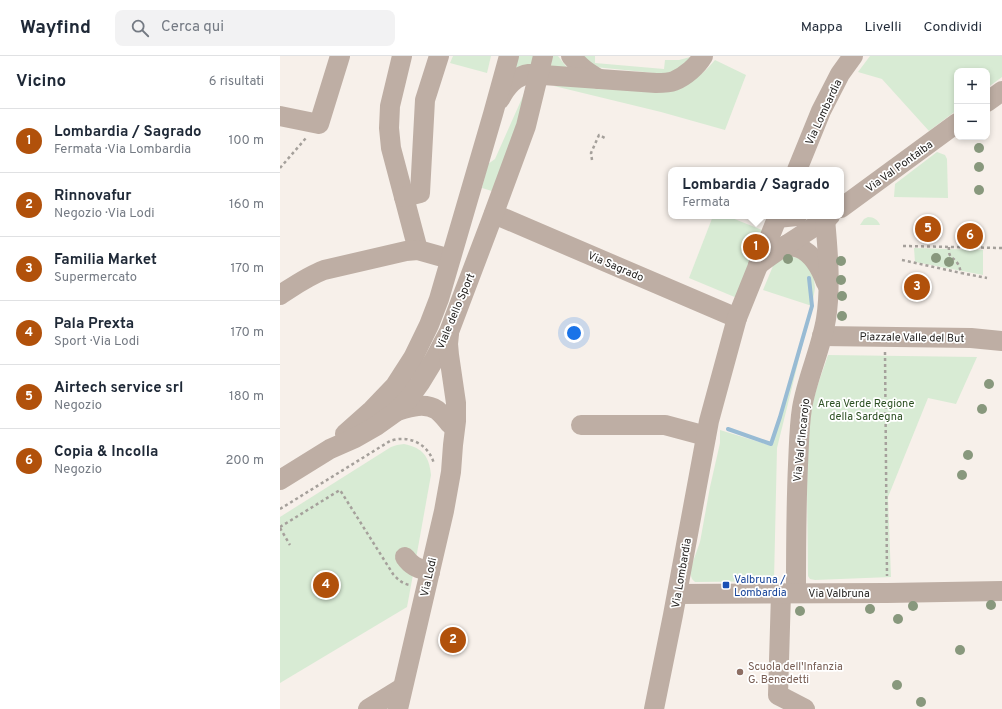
<!DOCTYPE html>
<html lang="it">
<head>
<meta charset="utf-8">
<style>
	body { margin:0; font-family:Overpass,sans-serif; background:#f2f2f3; color:#1f2937 }
	.controls { position:absolute; right:12px; top:12px; display:grid; overflow:hidden; border-radius:8px; box-shadow:0 2px 6px #0003 }
	.controls button { width:36px; height:36px; display:grid; place-items:center; padding:0; border:0; border-bottom:1px solid #e0e1e3; background:#fff; color:#1f2937; font:20px sans-serif }
	.you { position:absolute; left:294px; top:277px; width:14px; height:14px; margin:-10px; border:3px solid #fff; border-radius:50%; background:#1a73e8; box-shadow:0 0 0 6px #1a73e833 }
	.badge { display:grid; place-items:center; width:26px; height:26px; border-radius:50%; background:#b1510b; color:#fff; font-size:13px; font-weight:700 }
	.pin { position:absolute; translate:-50% -50%; border:2px solid #fff; box-shadow:0 1px 4px #0006 }
	.popup { position:absolute; left:388px; top:111px; width:176px; height:52px; box-sizing:border-box; display:grid; place-content:center; border-radius:8px; background:#fff; filter:drop-shadow(0 1px 3px #0005); font-size:13px; white-space:nowrap; color:#747a83 }
	.popup b { font-size:15px; color:#1f2937 }
	.popup::after { content:''; position:absolute; left:50%; top:100%; margin-left:-8px; border:8px solid transparent; border-top-color:#fff }
	.list { margin:0; padding:0; list-style:none }
	h2 { display:flex; justify-content:space-between; align-items:center; height:52px; margin:0; padding:0 16px; font-size:17px }
	h2 small { font-size:13px; font-weight:400; color:#747a83 }
	.list li { display:grid; grid-template-columns:26px 1fr auto; gap:12px; align-items:center; box-sizing:border-box; height:64px; padding:0 16px; border-top:1px solid #e0e1e3 }
	.list b { display:block; font-size:15px; white-space:nowrap }
	.list p { margin:0; font-size:13px; white-space:nowrap; color:#747a83 }
	.list em { font-size:13px; font-style:normal; color:#747a83 }
	.icon { flex:none; width:22px; height:22px; fill:none; stroke:currentColor; stroke-width:2; stroke-linecap:round; stroke-linejoin:round }
	.map { position:relative; flex:none; width:722px; height:653px; overflow:hidden }
	header { display:flex; align-items:center; gap:24px; box-sizing:border-box; height:56px; padding:0 20px; background:#fff; border-bottom:1px solid #e0e1e3 }
	header strong { font-size:19px }
	nav { display:flex; gap:22px; margin-inline-start:auto; font-size:14px }
	.search { width:280px; height:36px; background:#f2f2f3; display:flex; align-items:center; gap:10px; box-sizing:border-box; padding:0 14px; border-radius:8px; color:#747a83; font-size:15px }
	main { display:flex }
	aside { flex:1; background:#fff }
	.map>svg:first-child { display:block }
	.green { fill:#d8ebd4 }
	.lines { fill:none; stroke-linecap:round; stroke-linejoin:round }
	.stream { stroke:#98bbd4; stroke-width:4 }
	.path { stroke:#a5a09b; stroke-width:2.5; stroke-dasharray:3 3; stroke-linecap:butt }
	.minor { stroke:#beaea4; stroke-width:20 }
	.tree { fill:#88987d }
	.transit-dot { fill:#1a4fb4; stroke:#fff; stroke-width:1.5 }
	.education-dot { fill:#8d6e63; stroke:#fff; stroke-width:1.5 }
	.labels { text-anchor:middle; stroke-width:3.5; stroke-linejoin:round; paint-order:stroke }
	.street-label { font-size:11px; fill:#262422; stroke:#fff }
	.park-label { font-size:11px; fill:#2d5023; stroke:#fff }
	.transit-label { font-size:11px; fill:#164399; stroke:#fff; text-anchor:start }
	.education-label { font-size:11px; fill:#785e54; stroke:#fff; text-anchor:start }
</style>
</head>
<body>
<header>
<strong>Wayfind</strong>
<div class="search"><svg class="icon" aria-label="search" viewBox="0 0 24 24"><circle cx="10" cy="10" r="6"/><path d="M15 15l6 6"/></svg>Cerca qui</div>
<nav><a>Mappa</a><a>Livelli</a><a>Condividi</a></nav>
</header>
<main>
<aside>
<h2>Vicino<small>6 risultati</small></h2>
<ul class="list">
<li><span class="badge">1</span><div><b>Lombardia / Sagrado</b><p>Fermata · Via Lombardia</p></div><em>100 m</em></li>
<li><span class="badge">2</span><div><b>Rinnovafur</b><p>Negozio · Via Lodi</p></div><em>160 m</em></li>
<li><span class="badge">3</span><div><b>Familia Market</b><p>Supermercato</p></div><em>170 m</em></li>
<li><span class="badge">4</span><div><b>Pala Prexta</b><p>Sport · Via Lodi</p></div><em>170 m</em></li>
<li><span class="badge">5</span><div><b>Airtech service srl</b><p>Negozio</p></div><em>180 m</em></li>
<li><span class="badge">6</span><div><b>Copia &amp; Incolla</b><p>Negozio</p></div><em>200 m</em></li>
</ul>
</aside>
<div class="map">
<svg width="722" height="653" viewBox="0 0 722 653">
	<rect width="100%" height="100%" fill="#f7f0ea"/>
	<g class="green">
		<path d="M173 0H211L207 17 170 7Z"/>
		<path d="M237 0H256L253 14 235 13Z"/>
		<path d="M273 0H278L289 14H270Z"/>
		<path d="M302 0H315V7L384 13 385 4H399L414 0 400 13 384 18 315 11Z"/>
		<path d="M590 0H722V21L707 32V15H677V54L649 75 602 23 578 16Z"/>
		<path d="M435 4 466 19 445 74 381 56 274 30 407 28C418 21 427 14 435 4Z"/>
		<path d="M251 22 215 136 202 132 208 108 215 103Z"/>
		<path d="M657 96 665 99 667 103 668 142 614 141 615 128Z"/>
		<path d="M433 160H447L482 174 457 242 409 222Z"/>
		<path d="M588 161C594 161 598 164 600 169H580L584 163Z"/>
		<path d="M634 192 703 194V219L635 206Z"/>
		<path d="M502 198 525 204 534 223 535 232 532 250 497 392 494 525 415 526 412 523 410 517 411 511 420 486 430 431 440 387V374L492 390 532 250 483 234 493 210Z"/>
		<path d="M548 299 697 301 676 348 648 342 608 441 611 521 535 524 530 523 528 520C528 468 525 416 530 364 532 342 541 320 548 299Z"/>
		<path d="M124 388C143 392 149 400 151 419L137 497 127 551 0 627V461L111 391 117 389Z"/>
	</g>
	<g class="lines">
		<path class="stream" d="M448 373 491 388 500 361 532 250 529 222"/>
		<g class="path">
			<path d="M312 104 311 97 319 79 327 83"/>
			<path d="M0 112 26 82"/>
			<path d="M623 190 722 192"/>
			<path d="M669 191C668 203 673 200 678 208 680 211 680 214 681 217L707 222"/>
			<path d="M622 204 681 217"/>
			<path d="M605 296 607 520"/>
			<path d="M0 453 110 385C113 384 117 383 120 383 136 382 150 392 154 408"/>
			<path d="M0 471 60 434 113 518C118 524 123 528 130 529"/>
			<path d="M0 472 10 489"/>
		</g>
		<g class="minor">
			<path d="M122 0 110 50 109 72 111 92 138 194"/>
			<path d="M291 0C300 11 307 16 319 23"/>
			<path d="M220 43C226 31 235 20 249 18L376 27C382 27 389 27 394 25 406 20 417 10 423 0"/>
			<path d="M707 46 722 35"/>
			<path d="M0 60 39 68 60 0"/>
			<path d="M517 114 541 55 560 18 573 0"/>
			<path d="M124 141 140 137 145 44 159 0"/>
			<path d="M561 152 677 67"/>
			<path d="M214 158 457 262"/>
			<path d="M497 162 517 160"/>
			<path d="M506 189C510 190 515 191 519 192 534 198 541 213 546 227"/>
			<path d="M478 209C501 191 526 177 550 160"/>
			<path d="M0 239C14 230 28 220 44 214L126 195 138 194 170 203"/>
			<path d="M542 280 691 282 722 285"/>
			<path d="M117 355C130 351 145 346 157 354 162 358 166 363 170 368"/>
			<path d="M301 369H385L426 380"/>
			<path d="M65 378 92 354 115 330 133 302 149 269 159 243 213 58 229 0"/>
			<path d="M0 424 50 393 75 382 96 370 117 355 130 341 140 327 154 304 169 276 211 165 246 70 263 0"/>
			<path d="M125 501C132 511 138 512 150 516"/>
			<path d="M501 537 498 639 525 653"/>
			<path d="M516 537C516 495 516 452 518 409 519 390 519 371 522 352 527 322 541 293 546 263 551 231 548 196 545 163"/>
			<path d="M397 538 607 537 722 535"/>
			<path d="M88 653 122 632"/>
			<path d="M118 653 164 455 171 416 173 389 176 365V347L169 299 168 288 169 278"/>
			<path d="M374 653 393 559 429 365 457 262 498 160"/>
		</g>
	</g>
	<g class="tree">
		<circle cx="699" cy="92" r="5"/>
		<circle cx="699" cy="111" r="5"/>
		<circle cx="699" cy="134" r="5"/>
		<circle cx="656" cy="202" r="5"/>
		<circle cx="508" cy="203" r="5"/>
		<circle cx="561" cy="205" r="5"/>
		<circle cx="669" cy="206" r="5"/>
		<circle cx="561" cy="224" r="5"/>
		<circle cx="562" cy="240" r="5"/>
		<circle cx="562" cy="260" r="5"/>
		<circle cx="709" cy="328" r="5"/>
		<circle cx="702" cy="353" r="5"/>
		<circle cx="688" cy="399" r="5"/>
		<circle cx="682" cy="419" r="5"/>
		<circle cx="711" cy="549" r="5"/>
		<circle cx="633" cy="550" r="5"/>
		<circle cx="590" cy="553" r="5"/>
		<circle cx="520" cy="555" r="5"/>
		<circle cx="618" cy="563" r="5"/>
		<circle cx="680" cy="594" r="5"/>
		<circle cx="617" cy="629" r="5"/>
		<circle cx="641" cy="646" r="5"/>
	</g>
	<rect class="transit-dot" x="442" y="525" width="8" height="8" rx="2"/>
	<circle class="education-dot" cx="460" cy="616" r="4"/>
	<g class="labels">
		<g class="street-label">
			<text transform="translate(543 56) rotate(-65)" y="4">Via Lombardia</text>
			<text transform="translate(619 110) rotate(-36)" y="4">Via Val Pontaiba</text>
			<text transform="translate(336 210) rotate(23)" y="4">Via Sagrado</text>
			<text transform="translate(175 255) rotate(-67)" y="4">Viale dello Sport</text>
			<text transform="translate(632 281) rotate(1)" y="4">Piazzale Valle del But</text>
			<text transform="translate(521 384) rotate(-84)" y="4">Via Val d'Incarojo</text>
			<text transform="translate(401 517) rotate(-80)" y="4">Via Lombardia</text>
			<text transform="translate(148 521) rotate(-77)" y="4">Via Lodi</text>
			<text x="559" y="541">Via Valbruna</text>
		</g>
		<g class="park-label">
			<text x="586" y="351">Area Verde Regione<tspan x="586" dy="13">della Sardegna</tspan></text>
		</g>
		<g class="transit-label">
			<text x="454" y="527">Valbruna /<tspan x="454" dy="13">Lombardia</tspan></text>
		</g>
		<g class="education-label">
			<text x="468" y="614">Scuola dell'Infanzia<tspan x="468" dy="13">G. Benedetti</tspan></text>
		</g>
	</g>
</svg>
<div class="controls">
<button>+</button>
<button>−</button>
</div>
<div class="you"></div>
<div class="pin badge" style="left:476px;top:191px">1</div>
<div class="popup"><b>Lombardia / Sagrado</b>Fermata</div>
<div class="pin badge" style="left:173px;top:584px">2</div>
<div class="pin badge" style="left:637px;top:231px">3</div>
<div class="pin badge" style="left:46px;top:529px">4</div>
<div class="pin badge" style="left:648px;top:173px">5</div>
<div class="pin badge" style="left:690px;top:180px">6</div>
</div>
</main>
</body>
</html>
